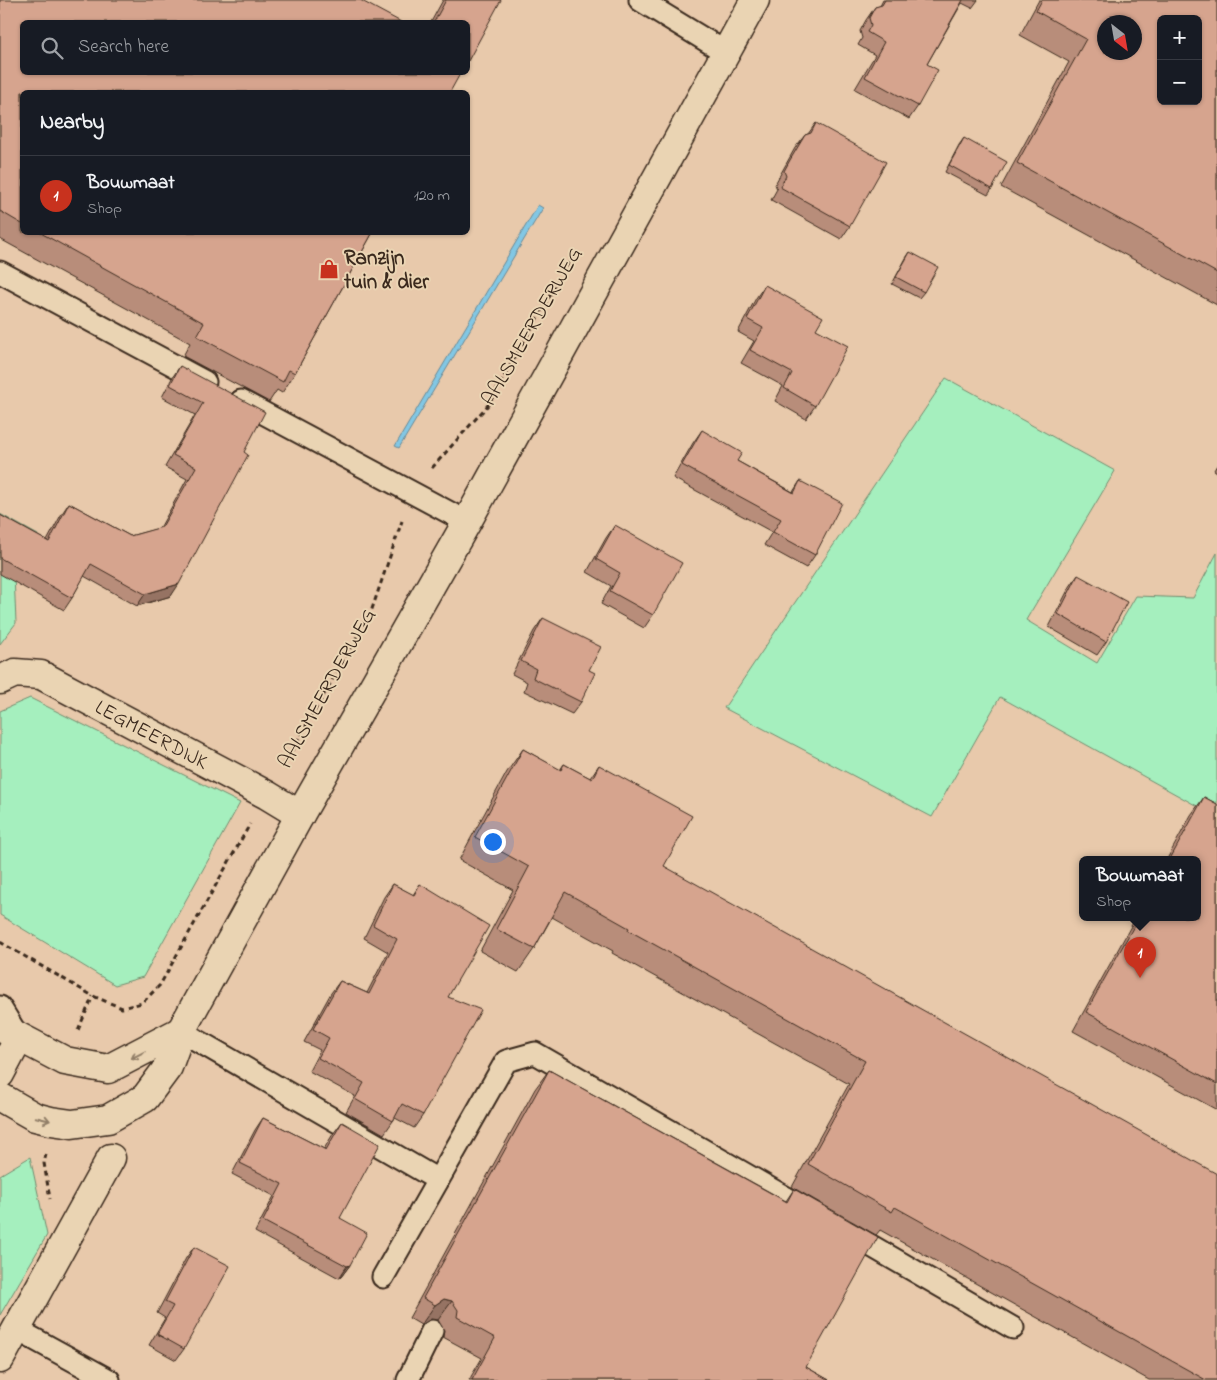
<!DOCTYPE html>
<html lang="en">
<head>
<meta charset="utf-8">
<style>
	body { margin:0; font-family:"Indie Flower",sans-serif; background:#242831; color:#f1f3f6 }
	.controls { position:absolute; right:15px; top:15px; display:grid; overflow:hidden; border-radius:8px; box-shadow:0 1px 4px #0004 }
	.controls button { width:45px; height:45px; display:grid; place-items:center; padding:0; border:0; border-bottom:1px solid #363941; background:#171b24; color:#f1f3f6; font:25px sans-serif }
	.compass { position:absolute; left:1097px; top:15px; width:45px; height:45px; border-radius:50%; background:#171b24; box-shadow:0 1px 4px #0004; rotate:149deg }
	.you { position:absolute; left:492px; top:841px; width:18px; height:18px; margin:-12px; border:4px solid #fff; border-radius:50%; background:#1a73e8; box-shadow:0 0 0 8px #1a73e833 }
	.badge { display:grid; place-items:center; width:32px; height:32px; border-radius:50%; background:#c8321e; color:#fff; font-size:16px; font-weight:700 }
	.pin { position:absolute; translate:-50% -41px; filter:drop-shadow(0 1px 2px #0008) }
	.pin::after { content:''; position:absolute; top:26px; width:18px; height:15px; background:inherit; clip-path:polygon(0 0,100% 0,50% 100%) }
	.popup { position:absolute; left:1079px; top:856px; width:122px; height:65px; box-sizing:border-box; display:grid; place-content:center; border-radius:8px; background:#171b24; filter:drop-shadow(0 1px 4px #0005); font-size:16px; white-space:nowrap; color:#9ea1a6 }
	.popup b { font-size:19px; color:#f1f3f6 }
	.popup::after { content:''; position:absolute; left:50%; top:100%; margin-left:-10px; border:10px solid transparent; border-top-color:#171b24 }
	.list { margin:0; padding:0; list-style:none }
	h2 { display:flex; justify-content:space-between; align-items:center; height:65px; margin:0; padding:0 20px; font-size:21px }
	h2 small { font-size:16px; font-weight:400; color:#9ea1a6 }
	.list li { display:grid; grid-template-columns:32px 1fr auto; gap:15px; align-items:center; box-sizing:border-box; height:80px; padding:0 20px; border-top:1px solid #363941 }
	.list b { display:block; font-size:19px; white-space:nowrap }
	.list p { margin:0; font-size:16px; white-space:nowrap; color:#9ea1a6 }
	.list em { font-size:16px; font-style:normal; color:#9ea1a6 }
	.icon { flex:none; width:28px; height:28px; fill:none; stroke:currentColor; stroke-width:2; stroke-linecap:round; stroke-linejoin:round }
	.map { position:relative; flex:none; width:1217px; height:1380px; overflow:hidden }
	.search { position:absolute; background:#171b24; box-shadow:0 1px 4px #0004; left:20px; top:20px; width:450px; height:55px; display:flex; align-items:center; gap:12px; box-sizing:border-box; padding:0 18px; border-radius:8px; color:#9ea1a6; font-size:19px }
	.panel { position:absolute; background:#171b24; box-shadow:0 1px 4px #0004; left:20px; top:90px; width:450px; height:145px; border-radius:8px }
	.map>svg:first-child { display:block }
	.green { fill:#a5efbe; stroke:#708c6e }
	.water { fill:#82c7e4; stroke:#668895 }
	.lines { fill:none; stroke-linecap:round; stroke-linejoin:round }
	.lane-casing { stroke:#3b2a1e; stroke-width:25 }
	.street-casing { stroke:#3b2a1e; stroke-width:31 }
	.secondary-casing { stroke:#3b2a1e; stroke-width:31 }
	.path { stroke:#3b2a1e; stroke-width:3; stroke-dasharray:5 4; stroke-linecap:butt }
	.lane { stroke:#ead4b3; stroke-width:21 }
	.street { stroke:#ead4b3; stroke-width:28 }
	.secondary { stroke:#ead4b3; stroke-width:28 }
	.wall { fill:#b88d7a; stroke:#3b2a1e }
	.shaded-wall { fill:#967363; stroke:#3b2a1e }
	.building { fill:#d6a48e; stroke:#3b2a1e; fill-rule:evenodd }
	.oneway { stroke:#927f68 }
	.labels { text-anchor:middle; stroke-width:4; stroke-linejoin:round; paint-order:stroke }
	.poi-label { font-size:21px; font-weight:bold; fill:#3b2a1e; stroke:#ead4b3; text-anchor:start }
	.street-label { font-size:21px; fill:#3b2a1e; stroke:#ead4b3 }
</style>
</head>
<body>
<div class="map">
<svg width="1217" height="1380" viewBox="0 0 1217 1380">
	<rect width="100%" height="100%" fill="#e8c9ab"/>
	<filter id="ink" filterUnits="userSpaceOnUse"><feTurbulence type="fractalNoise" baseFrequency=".02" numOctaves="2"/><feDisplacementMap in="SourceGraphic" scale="10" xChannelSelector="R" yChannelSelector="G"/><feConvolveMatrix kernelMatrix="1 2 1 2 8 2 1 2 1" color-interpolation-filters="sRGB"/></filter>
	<g filter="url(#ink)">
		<g class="green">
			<path d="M946 378 1115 471 1026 620 1097 663 1136 596 1193 598 1217 553V817L1000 697 932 817 724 708Z"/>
			<path d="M0 514 38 535 14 574 16 623 0 644Z"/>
			<path d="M30 698 240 803 143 977 115 985 0 915V711Z"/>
			<path d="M30 1157 47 1235 0 1315V1175Z"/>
		</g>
		<path class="water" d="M538 205 543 208 399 448 395 446Z"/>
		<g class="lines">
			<defs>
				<g id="lane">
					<path d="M640 0 725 52"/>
					<path d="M0 272 205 382"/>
					<path d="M241 401 467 522"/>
					<path d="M0 1007 19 1038"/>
					<path d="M181 1031 438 1180"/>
					<path d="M849 1233 1013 1328"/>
					<path d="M383 1277 506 1061 535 1053 811 1212"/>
					<path d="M16 1329 109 1380"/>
					<path d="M408 1380 432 1331"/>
				</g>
				<g id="street">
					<path d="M0 680 15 673 41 675 267 795 300 815"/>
					<path d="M0 1074 19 1038"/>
					<path d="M0 1359 111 1158"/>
				</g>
				<g id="secondary">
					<path d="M0 1027 65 1061 108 1069 181 1031"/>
					<path d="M0 1097 35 1117 51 1121 72 1124 108 1119 145 1098 168 1067 181 1031 300 815 467 522 755 0"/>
				</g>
			</defs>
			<use href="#lane" class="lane-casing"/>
			<use href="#street" class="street-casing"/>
			<use href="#secondary" class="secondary-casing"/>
			<g class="path">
				<path d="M432 468 488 405 574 253"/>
				<path d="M283 766 371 612 402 521"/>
				<path d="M0 942 93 996 122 1008 142 1003 160 985 250 824"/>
				<path d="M78 1030 93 996"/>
				<path d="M46 1154 44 1163 50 1199"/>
			</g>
			<use href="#lane" class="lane"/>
			<use href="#street" class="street"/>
			<use href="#secondary" class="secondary"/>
		</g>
		<g class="wall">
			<path d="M0 0 22 92V232H373L295 373 282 393 277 390 269 402 183 356 190 343 0 239Z"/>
			<path d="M443 0H501L468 22H431Z"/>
			<path d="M883 0H978L972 8 962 3 927 64 918 106 909 119 855 89 875 55 858 45 862 38 860 31 866 20 875 7 880 6Z"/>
			<path d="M1039 0H1217V305L1001 187 1069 62 1020 35Z"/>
			<path d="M816 123 850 226 841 239 771 200 777 189 775 184 795 148 805 135 808 134Z"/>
			<path d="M964 138 992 189 988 195 945 172 959 145Z"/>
			<path d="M910 252 924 292 919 298 892 284 906 258Z"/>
			<path d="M765 285 816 329 815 406 806 419 775 401 783 386 741 363 754 341 738 332 756 298Z"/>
			<path d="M180 366 244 452 171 596 137 606 84 576 72 598 64 610 0 574V515L47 541 61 515 69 503 130 536 160 528 187 479 165 467 195 415 162 397 172 378Z"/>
			<path d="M702 430 737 461 793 492 800 481 815 555 806 568 764 545 772 532 673 478 693 443Z"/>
			<path d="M1217 465V472L1214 470Z"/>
			<path d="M615 525 653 615 644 628 601 604 611 586 587 572 606 538Z"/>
			<path d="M1078 575 1106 642 1097 655 1049 627 1069 588Z"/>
			<path d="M543 618 589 670 581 702 572 714 524 691 527 682 512 674 534 631Z"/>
			<path d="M523 749 560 770 564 764 590 778 599 765 664 866 1217 1380H1149L880 1230 876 1235 792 1187 849 1084 612 953 613 951 552 917 534 949 518 972 480 951 513 890 459 860 507 772Z"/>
			<path d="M1204 797 1217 804V1110L1073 1031 1136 917H1198V859H1167L1191 815Z"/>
			<path d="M393 884 413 895 420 884 448 997 423 1115 414 1128 395 1118 384 1134 346 1112 355 1096 309 1071 320 1050 304 1042 331 993 340 981 367 993 388 952 364 938 384 897Z"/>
			<path d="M549 1070 786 1201 794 1189 806 1367 829 1380H469L482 1358 443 1337 444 1330 438 1320 431 1319 421 1325 409 1318 535 1089Z"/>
			<path d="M263 1118 324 1149 333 1134 342 1122 340 1218 350 1265 341 1277 339 1278 255 1232 274 1196 232 1174 255 1130Z"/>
			<path d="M194 1247 184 1349 176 1360 149 1345 165 1318 157 1313 186 1258Z"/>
		</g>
		<g class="shaded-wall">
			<path d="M179 584 171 596 137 606 145 594Z"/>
			<path d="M350 1265 341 1277 339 1278 347 1266Z"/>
			<path d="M444 1299 452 1301 438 1320 431 1319 421 1325 435 1305Z"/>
		</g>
		<g class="building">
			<path d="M0 0H360L401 22H22V72H461L450 92H22V224L0 211Z"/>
			<path d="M446 0H501L468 61V22H434Z"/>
			<path d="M885 0H963L927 64 938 70 918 106 865 77 884 42 867 32 871 25 869 18 875 7 882 5Z"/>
			<path d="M1042 0H1217V273L1017 163 1086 39 1036 11ZM1161 19H1198V101H1161ZM1104 22H1134V52H1104Z"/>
			<path d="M816 123 886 162 850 226 780 187 786 176 784 171 790 160 805 135 811 133Z"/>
			<path d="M964 138 1007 162 992 189 949 165Z"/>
			<path d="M39 232H373L295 373 289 370 283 382 197 336 204 323Z"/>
			<path d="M910 252 938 267 924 292 896 277Z"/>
			<path d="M765 285 823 317 816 329 848 346 815 406 784 388 792 373 750 350 763 328 747 319Z"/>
			<path d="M180 366 265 412 244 452 248 455 179 584 145 594 91 564 72 598 0 558V515L49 542 69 503 130 536 162 527 196 467 173 455 203 403 170 385Z"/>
			<path d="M702 430 742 453 737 461 794 493 800 481 842 503 815 555 773 532 781 519 682 465Z"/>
			<path d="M615 525 682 563 653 615 610 591 620 573 596 559Z"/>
			<path d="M1078 575 1127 602 1106 642 1058 614Z"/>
			<path d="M543 618 601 647 589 670 595 673 581 702 533 678 536 669 521 661Z"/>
			<path d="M523 749 561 770 564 764 592 779 599 765 692 816 664 866 1217 1174V1380H1206L895 1207 892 1212 808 1164 865 1061 628 930 629 928 565 892 534 949 496 929 529 867 475 837Z"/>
			<path d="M1204 797 1217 804V1084L1086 1012 1139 917H1198V859H1170Z"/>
			<path d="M393 884 414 895 420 884 489 926 448 997 481 1010 423 1115 402 1104 393 1121 355 1099 364 1083 318 1058 329 1038 313 1029 340 981 369 994 397 939 373 925Z"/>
			<path d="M549 1070 787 1202 794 1189 878 1237 806 1367 829 1380H472L495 1338 457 1317 458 1310 452 1301 444 1299 435 1305 423 1298Z"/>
			<path d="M263 1118 326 1150 342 1122 380 1144 340 1218 367 1233 350 1265 347 1266 263 1221 282 1184 240 1163Z"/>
			<path d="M194 1247 230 1266 184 1349 157 1334 173 1306 165 1302Z"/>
		</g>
		<defs><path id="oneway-shaft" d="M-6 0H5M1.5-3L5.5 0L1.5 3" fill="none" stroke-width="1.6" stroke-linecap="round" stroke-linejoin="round" transform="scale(1.25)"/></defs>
		<g class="oneway">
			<use href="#oneway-shaft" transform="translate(138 1055) rotate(153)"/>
			<use href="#oneway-shaft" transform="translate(43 1119) rotate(14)"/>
		</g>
	</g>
	<defs>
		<symbol id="shop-bare" viewBox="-9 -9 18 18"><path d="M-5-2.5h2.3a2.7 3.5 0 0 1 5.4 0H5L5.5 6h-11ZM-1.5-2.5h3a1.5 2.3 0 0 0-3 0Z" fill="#c8321e" stroke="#ead4b3" stroke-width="2.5" paint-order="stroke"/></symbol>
	</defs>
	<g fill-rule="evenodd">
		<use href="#shop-bare" x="315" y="255" width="28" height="28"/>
	</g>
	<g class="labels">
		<g class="poi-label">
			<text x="344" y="264">Ranzijn<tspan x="344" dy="24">tuin &amp; dier</tspan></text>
		</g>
		<g class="street-label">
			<text transform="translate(531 326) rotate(-60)" y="7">AALSMEERDERWEG</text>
			<text transform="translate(326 688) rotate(-61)" y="7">AALSMEERDERWEG</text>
			<text transform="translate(152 734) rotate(28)" y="7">LEGMEERDIJK</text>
		</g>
	</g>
</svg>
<div class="controls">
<button>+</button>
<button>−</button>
</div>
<svg class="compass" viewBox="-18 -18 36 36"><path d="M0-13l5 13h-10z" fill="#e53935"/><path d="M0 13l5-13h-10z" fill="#9ea1a6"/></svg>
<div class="you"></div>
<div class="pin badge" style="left:1140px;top:978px">1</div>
<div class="popup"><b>Bouwmaat</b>Shop</div>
<div class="search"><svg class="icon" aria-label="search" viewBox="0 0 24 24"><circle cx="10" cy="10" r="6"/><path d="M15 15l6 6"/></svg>Search here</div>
<section class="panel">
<h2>Nearby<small></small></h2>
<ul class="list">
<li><span class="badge">1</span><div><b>Bouwmaat</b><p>Shop</p></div><em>120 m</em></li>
</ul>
</section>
</div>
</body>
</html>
